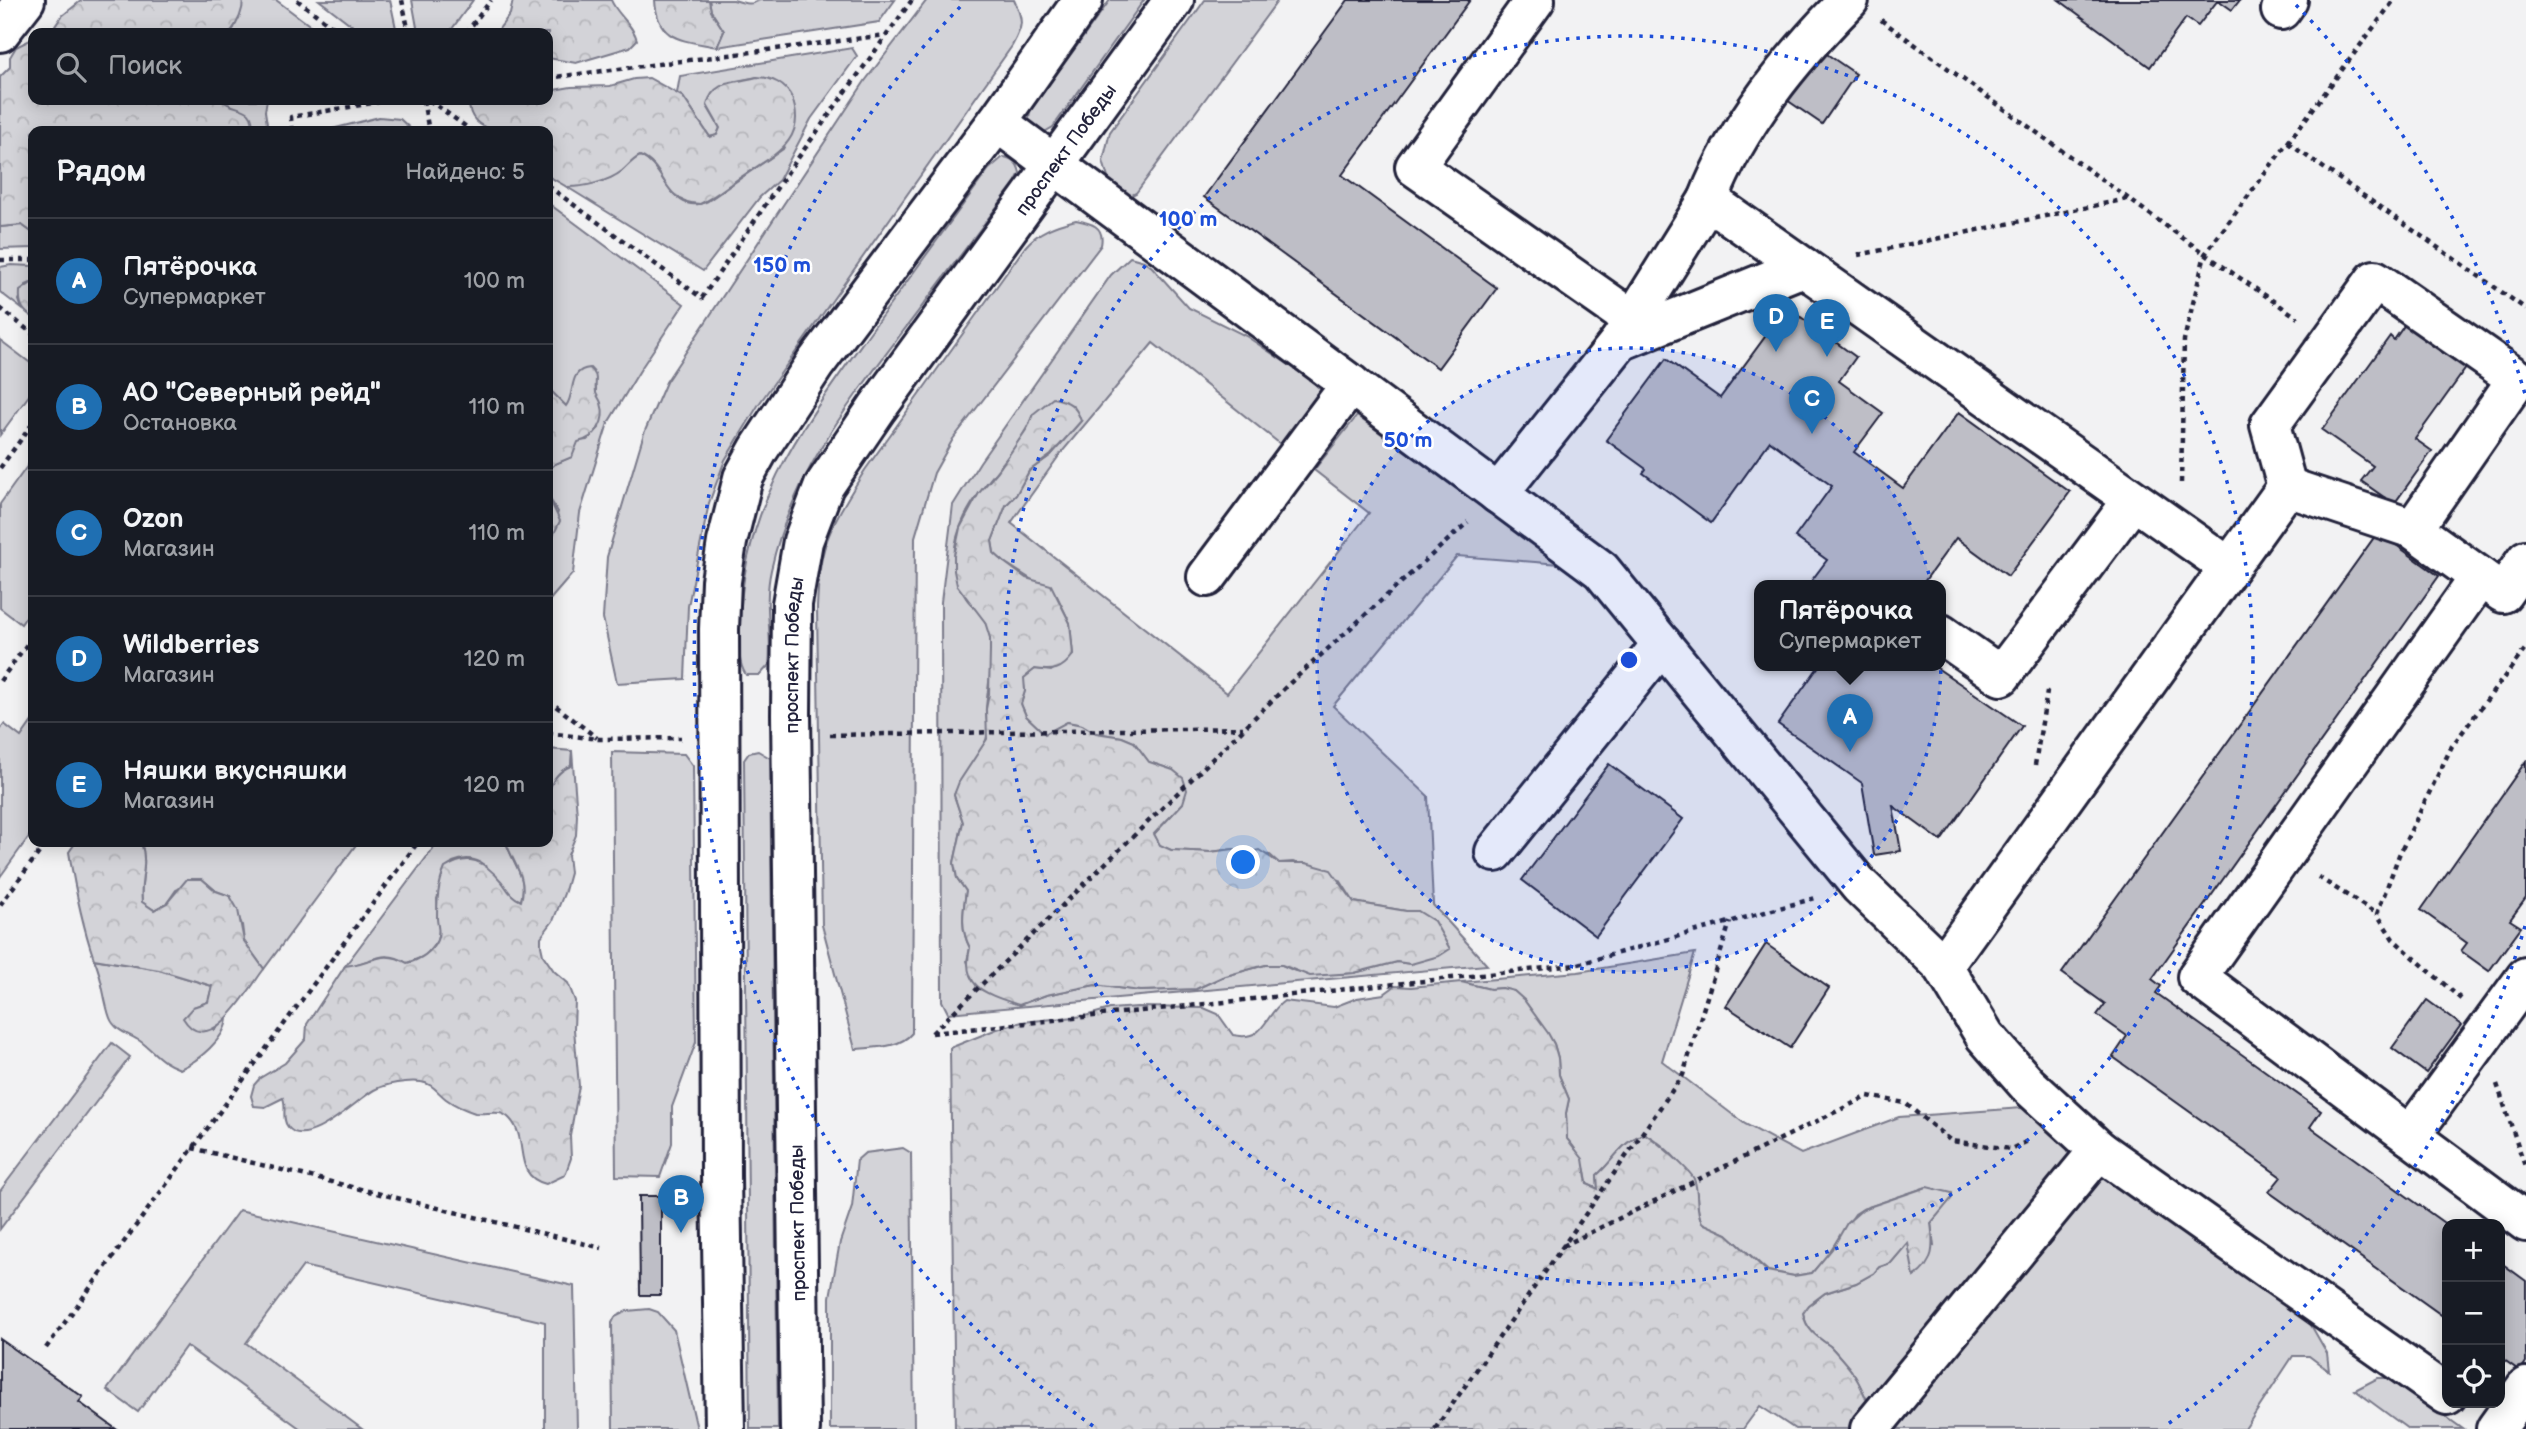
<!DOCTYPE html>
<html lang="ru">
<head>
<meta charset="utf-8">
<style>
	body { margin:0; font-family:"Balsamiq Sans",sans-serif; background:#242831; color:#f1f3f6 }
	.controls { position:absolute; right:21px; bottom:21px; display:grid; overflow:hidden; border-radius:14px; box-shadow:0 4px 18px #0003 }
	.controls button { width:63px; height:63px; display:grid; place-items:center; padding:0; border:0; border-bottom:2px solid #363941; background:#171b24; color:#f1f3f6; font:35px sans-serif }
	.you { position:absolute; left:1244px; top:863px; width:24px; height:24px; margin:-18px; border:5px solid #fff; border-radius:50%; background:#1a73e8; box-shadow:0 0 0 10px #1a73e833 }
	.badge { display:grid; place-items:center; width:46px; height:46px; border-radius:50%; background:#1f6fb2; color:#fff; font-size:23px; font-weight:700 }
	.pin { position:absolute; translate:-50% -58px; filter:drop-shadow(0 2px 4px #0008) }
	.pin::after { content:''; position:absolute; top:37px; width:24px; height:21px; background:inherit; clip-path:polygon(0 0,100% 0,50% 100%) }
	.popup { position:absolute; left:1754px; top:580px; width:192px; height:91px; box-sizing:border-box; display:grid; place-content:center; border-radius:14px; background:#171b24; filter:drop-shadow(0 2px 5px #0005); font-size:23px; white-space:nowrap; color:#9ea1a6 }
	.popup b { font-size:26px; color:#f1f3f6 }
	.popup::after { content:''; position:absolute; left:50%; top:100%; margin-left:-14px; border:14px solid transparent; border-top-color:#171b24 }
	.list { margin:0; padding:0; list-style:none }
	h2 { display:flex; justify-content:space-between; align-items:center; height:91px; margin:0; padding:0 28px; font-size:30px }
	h2 small { font-size:23px; font-weight:400; color:#9ea1a6 }
	.list li { display:grid; grid-template-columns:46px 1fr auto; gap:21px; align-items:center; box-sizing:border-box; height:126px; padding:0 28px; border-top:2px solid #363941 }
	.list b { display:block; font-size:26px; white-space:nowrap }
	.list p { margin:0; font-size:23px; white-space:nowrap; color:#9ea1a6 }
	.list em { font-size:23px; font-style:normal; color:#9ea1a6 }
	.icon { flex:none; width:38px; height:38px; fill:none; stroke:currentColor; stroke-width:2; stroke-linecap:round; stroke-linejoin:round }
	.map { position:relative; flex:none; width:2526px; height:1429px; overflow:hidden }
	.search { position:absolute; background:#171b24; box-shadow:0 4px 18px #0003; left:28px; top:28px; width:525px; height:77px; display:flex; align-items:center; gap:18px; box-sizing:border-box; padding:0 24px; border-radius:14px; color:#9ea1a6; font-size:26px }
	.panel { position:absolute; background:#171b24; box-shadow:0 4px 18px #0003; left:28px; top:126px; width:525px; height:721px; border-radius:14px }
	.map>svg:first-child { display:block }
	.green { fill:#d3d3d8; stroke:#7a7a8a; stroke-width:2; fill-rule:evenodd }
	.forest { fill:url(#forest-crowns); stroke:#7a7a8a; stroke-width:2 }
	.building { fill:#bebec6; stroke:#22223b; stroke-width:2 }
	.lines { fill:none; stroke-linecap:round; stroke-linejoin:round }
	.minor-casing { stroke:#22223b; stroke-width:44 }
	.major-casing { stroke:#22223b; stroke-width:44 }
	.path { stroke:#22223b; stroke-width:4.5; stroke-dasharray:5 5; stroke-linecap:butt }
	.minor { stroke:#fff; stroke-width:38 }
	.major { stroke:#fff; stroke-width:38 }
	.ring { fill:none; stroke:#1d4ed8; stroke-width:3.5; stroke-dasharray:3.5 7 }
	.labels { text-anchor:middle; stroke-width:5; stroke-linejoin:round; paint-order:stroke }
	.street-label { font-size:19px; fill:#22223b; stroke:#fff }
	.centre { fill:#1d4ed8; stroke:#fff; stroke-width:3.5 }
	.ring-label { font-size:21px; text-anchor:middle; font-weight:bold; fill:#1d4ed8; stroke:#fff; stroke-width:5; stroke-linejoin:round; paint-order:stroke }
</style>
</head>
<body>
<div class="map">
<svg width="2526" height="1429" viewBox="0 0 2526 1429">
	<defs>
		<pattern id="forest-crowns" width="20" height="18" patternUnits="userSpaceOnUse" patternTransform="scale(1.75)"><rect width="20" height="18" fill="#d3d3d8"/><path d="M2 6a3 3 0 1 1 6 0M12 15a3 3 0 1 1 6 0" fill="none" stroke="#b5b5ba"/></pattern>
	</defs>
	<rect width="100%" height="100%" fill="#f2f2f3"/>
	<filter id="ink" filterUnits="userSpaceOnUse"><feTurbulence type="fractalNoise" baseFrequency=".0143" numOctaves="2"/><feDisplacementMap in="SourceGraphic" scale="14" xChannelSelector="R" yChannelSelector="G"/><feConvolveMatrix kernelMatrix="1 2 1 2 8 2 1 2 1" color-interpolation-filters="sRGB"/></filter>
	<g filter="url(#ink)">
		<g class="green">
			<path d="M243 0H276L320 33H230L234 28Z"/>
			<path d="M319 0H390L397 33H362Z"/>
			<path d="M412 0H473L449 33H418Z"/>
			<path d="M709 0C716 0 726 0 733 0 744 2 748 7 760 0H895L879 22 717 47 724 31 711 11Z"/>
			<path d="M927 0H1014C1024 21 1023 26 1012 46L759 404 725 460 709 503 688 606 685 679 617 683 603 618 607 557 644 433 666 382 865 81Z"/>
			<path d="M1110 0H1144L1053 127 1041 134 1028 124 1030 111Z"/>
			<path d="M1205 0H1278L1136 193 1128 197 1120 193 1108 178 1103 161 1110 132Z"/>
			<path d="M852 48 857 56 811 119 779 180 760 197 703 271 567 187 612 177 631 160 640 156C665 166 671 218 708 201L783 149 795 125 793 100 757 77 726 83 707 106 720 128 717 135 710 137 683 97 677 93 680 76Z"/>
			<path d="M222 100H267L265 111 268 131H248L252 130Z"/>
			<path d="M379 117 400 119 413 131H324Z"/>
			<path d="M1003 157C1013 158 1018 163 1020 173L1016 181C978 232 940 283 901 334 846 407 791 478 771 570 763 605 773 633 769 665L760 675H746C736 660 740 640 740 623 743 501 805 423 873 328 912 275 950 222 989 169Z"/>
			<path d="M548 203 684 304 642 367 608 423 580 513 573 573 548 602V544L558 512 548 496V470L555 464 571 457 578 441 587 440 599 428 601 403 596 396V388L571 400 566 406 548 388V238L550 235Z"/>
			<path d="M1076 220C1091 223 1105 226 1101 245L953 439 934 473 915 537 912 1033C899 1049 873 1047 855 1049L822 925 817 608C818 586 819 563 826 543 835 517 851 493 865 470L1025 247C1038 231 1056 225 1076 220Z"/>
			<path d="M22 225 33 233V248L0 249V227Z"/>
			<path d="M1130 257 1144 261 1152 267 1189 308 1246 336 1310 379 1323 392 1284 447 1153 343 1061 453 1011 523 1227 693 1369 513 1314 470 1357 416 1560 564 1457 556 1333 706 1428 796 1433 905 1487 965 948 1013 942 1001 941 602 953 505 980 462 1111 275ZM1033 414 1081 421 1051 455 1029 471 1016 495 1006 505 992 541 994 553 1004 562 1057 596 1070 623 1073 655 1051 671 1035 669 1023 678 1025 691 1021 704 1026 716 1045 734 1068 722 1082 725 1095 733 1122 737 1134 742 1149 762 1173 770 1183 803 1154 834 1159 845 1171 850 1210 852 1234 849 1246 853 1270 855 1279 863 1293 862 1340 880 1354 902 1406 911H1418L1411 964 1397 962 1354 973 1339 974 1295 971 1282 965H1265L1222 977 1196 989 1140 991 1095 985 1046 995 1019 1005 977 988 967 961 970 948C960 929 963 912 966 891L957 878 954 863 963 822 954 795C962 776 980 760 986 740 990 730 985 718 986 708 988 682 997 648 986 623 982 613 972 607 966 598 955 582 953 565 955 547 963 493 1015 463 1033 414Z"/>
			<path d="M11 265 33 266V282L26 285 19 300 22 309 0 292V267Z"/>
			<path d="M0 340 33 365V390L0 435Z"/>
			<path d="M33 458V607L21 624 0 608V504Z"/>
			<path d="M33 720V831L0 877V729L4 724 21 737Z"/>
			<path d="M548 749 572 751 571 766C556 772 550 784 548 799Z"/>
			<path d="M758 751 770 758 778 1429H750L744 760 749 753Z"/>
			<path d="M612 752 684 754 693 766 696 1042 672 1107V1143L660 1177 616 1176Z"/>
			<path d="M141 842H358L264 969 244 941 242 925 230 896 216 891 202 879 176 890 167 903 154 910 142 902C139 878 149 867 141 842Z"/>
			<path d="M438 842H506C513 865 528 876 521 901 496 891 490 847 453 862L437 899 439 930 437 941 425 956 407 963C383 947 370 964 345 966Z"/>
			<path d="M1695 953 1662 1061 1745 1124 1801 1154 1899 1117 2036 1107C2055 1124 2069 1137 2070 1165L1870 1407C1864 1395 1860 1382 1852 1372 1850 1368 1833 1349 1830 1346 1817 1337 1806 1330 1803 1313L1809 1305 1825 1293 1856 1283 1874 1273 1879 1267 1891 1263 1908 1242 1934 1246 1931 1223 1951 1198 1926 1187 1863 1209 1855 1214 1826 1257 1812 1273 1794 1276 1768 1271 1727 1234 1702 1223C1697 1212 1698 1206 1697 1196 1694 1173 1665 1145 1645 1134 1624 1138 1612 1163 1597 1175L1598 1189 1587 1184C1586 1167 1579 1152 1567 1139L1566 1113 1569 1099 1559 1075 1558 1058 1554 1044 1547 1033 1524 1000 1502 988 1490 989 1461 982 1578 972Z"/>
			<path d="M94 959 159 970 212 986 208 1002 193 1007 214 1030 227 1019C225 1039 198 1061 180 1069 160 1062 156 1053 140 1041 129 1034 115 1031 110 1018 103 999 103 978 94 959Z"/>
			<path d="M112 1043 130 1057 0 1229V1191Z"/>
			<path d="M903 1148 911 1153 914 1429H830V1297L840 1242 852 1207 857 1160 865 1153Z"/>
			<path d="M2101 1167 2304 1313 2327 1353 2329 1371 2309 1356H2293L2245 1429H1882Z"/>
			<path d="M239 1210 574 1286 577 1429H545V1322L303 1266 246 1343 362 1429H301L186 1346 138 1412 107 1390Z"/>
			<path d="M649 1309 658 1312 674 1330 697 1429H613L612 1323 615 1317 627 1311Z"/>
			<path d="M2378 1378H2392L2463 1429H2408L2355 1390Z"/>
		</g>
		<g class="forest">
			<path d="M82 0H243C243 12 237 24 230 33H47L53 29 62 16Z"/>
			<path d="M513 0H611C617 15 633 24 637 40L630 47 576 63 548 58V33H496L510 14Z"/>
			<path d="M655 0H709L711 11 724 31 717 47C683 40 657 42 655 0Z"/>
			<path d="M32 39 33 100H222C234 112 256 103 252 130L33 131V233L22 225 0 227V77L10 67V57L16 47Z"/>
			<path d="M757 77C771 77 786 84 792 98 809 143 769 157 741 177 727 186 715 197 700 204 660 202 668 167 640 156 632 160 629 165 622 171 608 182 584 187 567 187L548 176V131C523 131 471 140 469 104L476 102 548 100V91L571 87 610 86 634 79 649 78 683 97 710 137 717 135 720 128 707 105C713 80 736 83 757 77Z"/>
			<path d="M33 282V317C22 311 19 304 20 291Z"/>
			<path d="M590 368C600 377 594 381 596 393 597 396 600 399 601 403 607 421 596 438 578 442L572 457 555 464 548 470V388L566 406C576 393 567 370 590 368Z"/>
			<path d="M1053 398C1069 401 1076 405 1081 421L1051 455 1029 471 1016 495 1006 505 992 541 994 553 1004 562 1026 578 1051 585 1070 623 1073 655C1062 670 1053 672 1035 669L1024 678 1025 691 1021 704 1026 716 1045 734 1067 722 1082 725 1096 733 1122 737 1134 742 1149 762 1173 770 1183 778 1187 790 1183 803 1154 834 1160 845 1171 850 1210 852 1234 849 1246 853 1259 850 1279 863H1306L1331 870 1354 902 1406 911H1418L1434 921 1450 949 1439 956 1411 964 1397 962 1354 973 1310 976 1282 965H1265L1222 977 1196 989 1140 991 1095 985 1046 995 1019 1005C987 994 960 988 970 948 960 929 963 912 966 891L957 878 954 863 963 822 954 795 959 782 987 739 986 709 989 694 990 651V638L985 622 957 585 954 571V556L960 528 979 493 998 471 1028 427 1033 414Z"/>
			<path d="M548 496 560 521 549 544H548Z"/>
			<path d="M572 751 577 815 576 835 568 855 570 873 565 891 553 921 541 937V946L543 955 554 971 568 983 575 1001 574 1029 579 1086 570 1136 571 1158 565 1175 546 1184C511 1175 530 1140 510 1119 500 1108 488 1115 475 1113 466 1110 454 1105 446 1099 438 1093 432 1083 421 1082 408 1080 385 1084 374 1090 356 1100 306 1151 288 1127 281 1118 287 1108 283 1098L265 1107 254 1106 251 1096 254 1085 260 1078 285 1063 306 1039 307 1024 345 966C370 964 383 948 407 963 420 960 432 952 437 940 441 933 437 925 437 918 437 900 438 884 445 868 469 852 484 861 502 882 508 890 511 897 521 901 528 877 513 864 506 842H548C548 814 540 778 571 766Z"/>
			<path d="M76 842H141C149 867 139 878 142 902L154 910 167 903 187 879H202L216 891 230 896 238 910 244 941 264 969C248 990 209 1061 183 1018L193 1007 208 1002 212 986 159 970 94 959C82 924 75 889 69 852Z"/>
			<path d="M1461 982 1490 989 1502 988 1514 991 1524 1000 1548 1033 1554 1044 1558 1058 1559 1075 1569 1099 1566 1113 1567 1139 1583 1159 1587 1184 1598 1189 1597 1175C1612 1163 1624 1138 1645 1134 1655 1140 1690 1170 1694 1179 1700 1194 1694 1206 1702 1223L1727 1234 1767 1271 1794 1276 1812 1273 1832 1249 1847 1223 1863 1209 1927 1187 1952 1193V1198L1931 1223C1934 1246 1935 1263 1914 1277L1908 1243 1891 1263 1879 1267 1874 1273 1856 1283 1825 1293 1809 1305 1803 1313C1806 1330 1817 1337 1830 1346 1833 1349 1850 1368 1852 1372 1860 1382 1864 1395 1870 1407L1850 1429H1795L1760 1406 1743 1429H955L950 1048 997 1029 1022 1022 1085 1016 1110 1009 1137 1007 1204 1008 1218 1014 1233 1035C1266 1042 1263 1016 1284 1001L1334 1007 1357 998 1384 994 1395 986 1411 987Z"/>
		</g>
		<g class="building">
			<path d="M1348 0H1470L1342 175 1497 288 1438 368 1204 197Z"/>
			<path d="M2059 0H2218L2198 26 2186 18 2150 67Z"/>
			<path d="M2218 0H2240L2232 10Z"/>
			<path d="M1818 48 1856 74 1822 124 1784 98Z"/>
			<path d="M1787 307 1856 357 1839 381 1883 413 1854 452 1903 488 1959 412 2070 492 2008 576 1956 538 1921 586H1821L1812 580 1827 560 1795 537 1832 486 1770 441 1711 523 1643 473 1646 469 1606 440 1666 359 1720 398Z"/>
			<path d="M2408 320 2469 364 2415 439 2432 451 2394 504 2361 481 2373 466 2322 430 2390 336 2394 340Z"/>
			<path d="M2378 532 2439 576 2152 979 2161 986 2156 993 2321 1111 2310 1127 2447 1225V1319L2269 1192 2281 1177 2113 1057 2127 1036 2097 1015 2105 1004 2062 973Z"/>
			<path d="M1819 666H1934L2022 726 1941 841 1893 806 1901 851 1874 855 1862 783 1778 724Z"/>
			<path d="M2526 761V898L2510 920 2521 927 2489 971 2461 951 2467 943 2421 910Z"/>
			<path d="M1609 764 1683 819 1596 936 1522 880Z"/>
			<path d="M1766 944 1829 988 1790 1048 1726 1006Z"/>
			<path d="M2427 1000 2461 1025 2426 1073 2392 1048Z"/>
			<path d="M639 1196H661V1295H640Z"/>
			<path d="M2500 1262 2526 1281V1362L2520 1371 2500 1357Z"/>
			<path d="M0 1339 83 1397 79 1402 116 1429H0Z"/>
		</g>
		<g class="lines">
			<defs>
				<g id="minor">
					<path d="M1535 0 1415 167 1633 320"/>
					<path d="M2281 10 2288 0"/>
					<path d="M0 32 25 0"/>
					<path d="M997 122 1601 570 1860 886 1943 966 1985 1036 2028 1085 2099 1150 2447 1395"/>
					<path d="M1708 200C1738 123 1792 58 1849 0"/>
					<path d="M1620 341 1803 267"/>
					<path d="M2287 487 2270 425 2375 280 2517 379 2413 529"/>
					<path d="M1498 494 1620 341 1708 200 2229 567"/>
					<path d="M1207 577 1351 384"/>
					<path d="M2480 577 2503 593 2526 560"/>
					<path d="M1941 634 2001 676 2133 500"/>
					<path d="M1495 852 1662 644"/>
					<path d="M1943 966 2287 487 2413 529 2480 577 2197 977 2410 1136"/>
					<path d="M2526 977 2410 1136 2526 1222"/>
					<path d="M1870 1429 2099 1150"/>
					<path d="M2496 1429 2526 1387"/>
				</g>
				<g id="major">
					<path d="M725 1429 721 1176 719 629 721 581 727 542 743 478 759 449 815 364 997 122 1083 0"/>
					<path id="s1" d="M800 1429 791 714 792 604 803 541 824 486 877 408 1174 0"/>
				</g>
			</defs>
			<use href="#minor" class="minor-casing"/>
			<use href="#major" class="major-casing"/>
			<g class="path">
				<path d="M297 0 341 33"/>
				<path d="M402 0 409 33"/>
				<path d="M1881 20 2205 254 2298 318"/>
				<path d="M466 33 491 0"/>
				<path d="M548 78 886 35"/>
				<path d="M423 100 429 131"/>
				<path d="M429 100 472 131"/>
				<path d="M292 131 291 117 390 100"/>
				<path d="M2288 143 2526 309"/>
				<path d="M548 186 702 298 785 176 912 0"/>
				<path d="M1858 255 2127 199"/>
				<path d="M0 260H33"/>
				<path d="M0 308 33 334"/>
				<path d="M0 468 33 423"/>
				<path d="M2181 483 2184 340 2205 254 2394 0"/>
				<path d="M0 681 33 636"/>
				<path d="M548 700 597 738"/>
				<path d="M548 733 598 739 681 738"/>
				<path d="M830 735 1243 728"/>
				<path d="M2035 765 2047 692 2043 689"/>
				<path d="M2318 877 2377 914"/>
				<path d="M0 905 47 842"/>
				<path d="M2461 999 2393 939 2377 914 2399 855 2452 746 2526 648"/>
				<path d="M932 1033 1575 965 1819 897"/>
				<path d="M932 1033 1290 683 1468 522"/>
				<path d="M2497 1084 2526 1169"/>
				<path d="M192 1148 602 1248"/>
				<path d="M1563 1246 1868 1096 1905 1103 1951 1141 2011 1149 2028 1141"/>
				<path d="M46 1348 418 842"/>
				<path d="M1435 1429 1683 1075 1730 922"/>
			</g>
			<use href="#minor" class="minor"/>
			<use href="#major" class="major"/>
		</g>
	</g>
	<circle cx="1629" cy="660" r="312" fill="#1d4ed8" fill-opacity=".12"/>
	<g class="ring">
		<circle cx="1629" cy="660" r="312"/>
		<circle cx="1629" cy="660" r="624"/>
		<path d="M2525 926A935 935 0 0 1 2165 1426M1093 1426A935 935 0 0 1 962 5M2296 5A935 935 0 0 1 2525 394"/>
	</g>
	<g class="labels">
		<g class="street-label">
			<text dy="7" stroke="none"><textPath href="#s1" startOffset="1362">проспект Победы</textPath></text>
			<text dy="7" stroke="none"><textPath href="#s1" startOffset="774">проспект Победы</textPath></text>
			<text transform="translate(797 1223) rotate(-91)" y="7">проспект Победы</text>
		</g>
	</g>
	<circle cx="1629" cy="660" r="10" class="centre"/>
	<g class="ring-label">
		<text x="1188" y="226">100 m</text>
		<text x="782" y="272">150 m</text>
		<text x="1408" y="447">50 m</text>
	</g>
</svg>
<div class="controls">
<button>+</button>
<button>−</button>
<button><svg class="icon" aria-label="locate" viewBox="0 0 24 24"><circle cx="12" cy="12" r="6"/><path d="M12 2v4M12 18v4M2 12h4M18 12h4"/></svg></button>
</div>
<div class="you"></div>
<div class="pin badge" style="left:1850px;top:752px">A</div>
<div class="popup"><b>Пятёрочка</b>Супермаркет</div>
<div class="pin badge" style="left:681px;top:1233px">B</div>
<div class="pin badge" style="left:1812px;top:434px">C</div>
<div class="pin badge" style="left:1776px;top:352px">D</div>
<div class="pin badge" style="left:1827px;top:357px">E</div>
<div class="search"><svg class="icon" aria-label="search" viewBox="0 0 24 24"><circle cx="10" cy="10" r="6"/><path d="M15 15l6 6"/></svg>Поиск</div>
<section class="panel">
<h2>Рядом<small>Найдено: 5</small></h2>
<ul class="list">
<li><span class="badge">A</span><div><b>Пятёрочка</b><p>Супермаркет</p></div><em>100 m</em></li>
<li><span class="badge">B</span><div><b>АО &quot;Северный рейд&quot;</b><p>Остановка</p></div><em>110 m</em></li>
<li><span class="badge">C</span><div><b>Ozon</b><p>Магазин</p></div><em>110 m</em></li>
<li><span class="badge">D</span><div><b>Wildberries</b><p>Магазин</p></div><em>120 m</em></li>
<li><span class="badge">E</span><div><b>Няшки вкусняшки</b><p>Магазин</p></div><em>120 m</em></li>
</ul>
</section>
</div>
</body>
</html>
